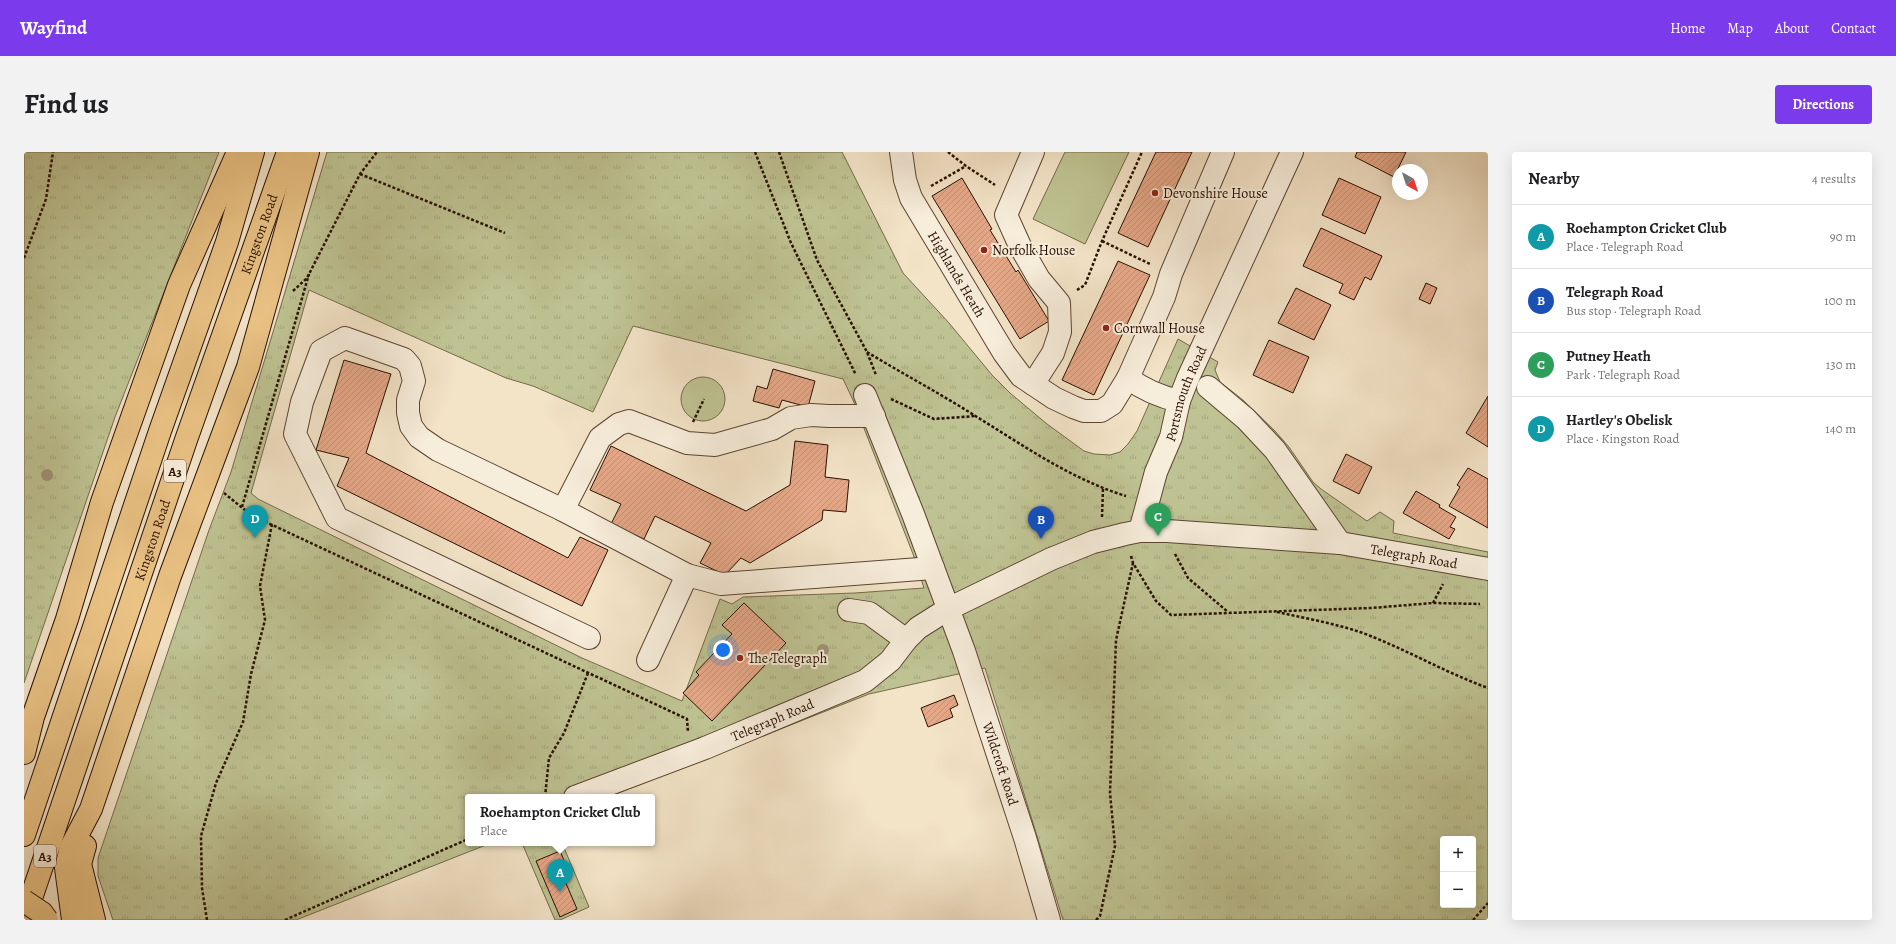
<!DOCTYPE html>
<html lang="en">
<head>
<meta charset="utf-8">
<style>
	body { margin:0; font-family:Alegreya,serif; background:#f2f2f2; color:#202124 }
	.controls { position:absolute; right:12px; bottom:12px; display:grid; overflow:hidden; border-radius:4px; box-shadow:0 4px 16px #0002 }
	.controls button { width:36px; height:36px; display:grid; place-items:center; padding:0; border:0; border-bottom:1px solid #e0e0e0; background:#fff; color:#202124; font:20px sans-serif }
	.compass { position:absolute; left:1368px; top:12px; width:36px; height:36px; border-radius:50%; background:#fff; box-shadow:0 4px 16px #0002; rotate:141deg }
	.you { position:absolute; left:699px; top:498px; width:14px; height:14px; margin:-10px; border:3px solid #fff; border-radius:50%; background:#1a73e8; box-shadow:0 0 0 6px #1a73e833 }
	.badge { display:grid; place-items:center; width:26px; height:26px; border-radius:50%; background:#7c3aed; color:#fff; font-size:13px; font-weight:700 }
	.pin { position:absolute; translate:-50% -33px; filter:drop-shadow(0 1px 2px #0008) }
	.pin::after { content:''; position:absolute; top:21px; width:14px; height:12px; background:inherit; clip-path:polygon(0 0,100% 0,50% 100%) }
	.popup { position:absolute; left:441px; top:642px; width:190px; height:52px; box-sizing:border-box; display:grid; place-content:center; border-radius:4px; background:#fff; filter:drop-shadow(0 1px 3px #0005); font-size:13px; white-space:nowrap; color:#757577 }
	.popup b { font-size:15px; color:#202124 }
	.popup::after { content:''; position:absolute; left:50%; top:100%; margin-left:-8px; border:8px solid transparent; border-top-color:#fff }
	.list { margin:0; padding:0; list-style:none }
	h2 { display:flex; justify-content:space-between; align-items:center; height:52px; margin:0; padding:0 16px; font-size:17px }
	h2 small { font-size:13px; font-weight:400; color:#757577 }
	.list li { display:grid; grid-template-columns:26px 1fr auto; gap:12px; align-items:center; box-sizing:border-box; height:64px; padding:0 16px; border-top:1px solid #e0e0e0 }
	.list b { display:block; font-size:15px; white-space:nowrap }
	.list p { margin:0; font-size:13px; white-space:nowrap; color:#757577 }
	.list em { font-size:13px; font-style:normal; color:#757577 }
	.map { position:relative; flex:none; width:1464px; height:768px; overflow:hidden; border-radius:4px }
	header { display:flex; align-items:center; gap:24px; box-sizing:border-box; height:56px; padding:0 20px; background:#7c3aed; color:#fff }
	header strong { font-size:19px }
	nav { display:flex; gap:22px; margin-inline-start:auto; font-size:14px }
	.intro { display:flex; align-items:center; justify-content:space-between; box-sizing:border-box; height:96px; padding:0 24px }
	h1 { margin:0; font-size:28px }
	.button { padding:10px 18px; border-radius:4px; background:#7c3aed; color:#fff; font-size:14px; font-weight:700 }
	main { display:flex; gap:24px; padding:0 24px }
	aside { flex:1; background:#fff; border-radius:4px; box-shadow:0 4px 16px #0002 }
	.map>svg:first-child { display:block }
	.green { fill:#bfc393; stroke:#746a4a }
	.park { fill:url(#park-tufts); stroke:#746a4a; fill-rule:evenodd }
	.building { fill:url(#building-hatch); stroke:#281000 }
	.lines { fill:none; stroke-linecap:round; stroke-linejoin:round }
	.minor-casing { stroke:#5b4532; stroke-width:24 }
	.highway-casing { stroke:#281000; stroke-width:24 }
	.path { stroke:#281000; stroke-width:2.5; stroke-dasharray:3 2; stroke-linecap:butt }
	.minor { stroke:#f7eddb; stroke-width:22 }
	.highway { stroke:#eac284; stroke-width:22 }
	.major-bridge-casing { stroke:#281000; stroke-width:24; stroke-linecap:butt }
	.major-bridge { stroke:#eac284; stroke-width:22 }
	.tree { fill:#a09276 }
	.poi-dot { fill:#8f2418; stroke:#f7eddb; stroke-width:1.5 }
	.labels { text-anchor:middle; stroke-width:4; stroke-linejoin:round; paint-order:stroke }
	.shield { fill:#f7eddb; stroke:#665242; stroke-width:1 }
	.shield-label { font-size:13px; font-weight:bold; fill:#281000 }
	.poi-label { font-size:14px; fill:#281000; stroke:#f7eddb; text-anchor:start }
	.street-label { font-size:14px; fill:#281000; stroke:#f7eddb }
</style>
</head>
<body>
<header>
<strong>Wayfind</strong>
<nav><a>Home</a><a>Map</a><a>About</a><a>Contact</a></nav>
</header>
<div class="intro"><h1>Find us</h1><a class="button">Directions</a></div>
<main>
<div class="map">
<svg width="1464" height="768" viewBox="0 0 1464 768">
	<defs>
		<pattern id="park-tufts" width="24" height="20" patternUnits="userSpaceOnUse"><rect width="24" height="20" fill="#bfc393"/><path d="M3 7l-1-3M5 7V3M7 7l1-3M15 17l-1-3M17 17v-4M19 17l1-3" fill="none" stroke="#a4a67d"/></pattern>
		<pattern id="building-hatch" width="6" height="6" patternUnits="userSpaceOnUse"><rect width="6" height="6" fill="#e6a888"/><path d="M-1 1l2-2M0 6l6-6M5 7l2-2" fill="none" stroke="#c59074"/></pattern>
	</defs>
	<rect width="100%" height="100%" fill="#f3e3c7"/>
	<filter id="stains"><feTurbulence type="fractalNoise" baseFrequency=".005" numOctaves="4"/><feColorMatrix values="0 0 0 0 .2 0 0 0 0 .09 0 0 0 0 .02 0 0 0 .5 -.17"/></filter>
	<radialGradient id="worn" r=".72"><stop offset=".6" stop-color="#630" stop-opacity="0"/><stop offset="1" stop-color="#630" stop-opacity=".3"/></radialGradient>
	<g class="green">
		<path d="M1041 0H1105L1061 92 1009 67Z"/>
		<circle cx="679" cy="247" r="22"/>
	</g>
	<g class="park">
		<path d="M0 0H195L91 265 0 531Z"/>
		<path d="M303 0H818L879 121 925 171 968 223 986 241 1023 272 1060 299 1070 302 1086 303 1096 300 1104 292 1113 279 1154 187 1194 210 1191 218 1196 230 1219 248 1251 279 1265 295 1289 330 1297 337 1343 369 1356 360 1370 369 1369 381 1464 400V768H1039L961 516 845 542 584 645H444V691H467L272 768H89L74 724V706L185 378 207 320ZM285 138 482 226 509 234 569 260 609 174 819 227 829 248 889 402 900 436 831 441 719 445 708 452 696 447 658 549 558 506 234 347 227 341ZM1419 687H1449V753H1419Z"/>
		<path d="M498 691H538L565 755 536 768H531Z"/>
	</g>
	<g class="building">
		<path d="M1132 0H1168L1124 95 1094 81Z"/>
		<path d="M1333 0H1382L1370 25 1331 5Z"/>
		<path d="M938 26 968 77 966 78 992 120 994 118 1025 169 996 187 908 44Z"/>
		<path d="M1315 26 1357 45 1341 82 1298 63Z"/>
		<path d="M1297 76 1358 104 1347 128 1341 125 1330 148 1315 141 1319 132 1279 114Z"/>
		<path d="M1094 109 1126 123 1070 243 1038 228Z"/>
		<path d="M1402 131 1413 136 1406 152 1395 147Z"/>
		<path d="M1272 136 1307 153 1290 188 1254 171Z"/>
		<path d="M1245 188 1285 205 1269 241 1229 223Z"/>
		<path d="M320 208 367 222 342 301 544 406 556 385 584 398 558 454 313 334 325 306 292 298Z"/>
		<path d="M749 217 791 229 784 255 758 248 755 256 729 249 733 234 743 237Z"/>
		<path d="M1464 244V295L1442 281Z"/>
		<path d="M771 289 804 293 801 325 825 328 822 360 799 358 798 368 726 411 717 406 701 423 676 411 687 391 631 364 620 387 587 372 597 352 566 338 587 294 722 359 766 333Z"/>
		<path d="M1322 302 1348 315 1335 342 1309 329Z"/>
		<path d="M1444 316 1464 327V376L1425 354 1436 335 1433 333Z"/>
		<path d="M1392 339 1416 353 1415 355 1432 365 1426 375 1431 377 1425 387 1379 361Z"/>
		<path d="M720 451 762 491 688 569 659 541 675 523 672 520 708 482 698 473Z"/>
		<path d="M930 543 934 553 926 557 929 565 904 575 897 556Z"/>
		<path d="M536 699 545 720 538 722 553 757 536 765 512 709Z"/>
	</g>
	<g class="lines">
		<defs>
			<g id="minor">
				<path id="s1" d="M877 0 881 28 887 46 980 201 997 224 1030 246 1049 255 1060 259H1077L1088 252 1104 226 1140 145 1147 122 1199 0"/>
				<path d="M1104 226C1120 238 1137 245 1155 249"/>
				<path d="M1009 232 1029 201 1036 180 1035 151 1015 127 996 94 982 63 1009 0"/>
				<path d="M1184 235 1222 267 1251 298 1316 391"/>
				<path id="s2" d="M841 243 889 362 940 499 1001 686 1025 768"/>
				<path d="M539 358 576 286 595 272 605 269 663 291 691 293 748 277 767 266 787 263 805 264H850"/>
				<path id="s3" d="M1116 379 1132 320 1147 285 1155 249 1164 226 1268 0"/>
				<path d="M825 458 845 461 882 488"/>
				<path d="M565 486 313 366 271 282 278 250 297 199 321 186 380 207 386 214 390 229 384 248V261L387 274 395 285 414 298 539 358 663 423 697 432 909 416"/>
				<path d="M624 508 663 423"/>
				<path id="s4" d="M551 645 681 596 841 529 866 509 882 488 894 476 924 457 1027 407 1069 390 1101 382 1116 379H1143L1316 391 1464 417"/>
			</g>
			<g id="highway">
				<path d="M0 601 9 565 43 467 78 350 155 133 214 0"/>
				<path d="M0 683 136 279 203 90 229 0"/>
				<path d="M61 694 56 712 70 768"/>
				<path id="s5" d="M0 767 162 288 264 0"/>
				<path d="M49 768 42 716 47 695 67 657 146 424 224 215 284 0"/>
			</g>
		</defs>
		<use href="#minor" class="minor-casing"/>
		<use href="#highway" class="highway-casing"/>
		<g class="path">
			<path d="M731 0 767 91 832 223"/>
			<path d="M755 0 793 108 843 200 852 223"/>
			<path d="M924 0 942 14 971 33"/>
			<path d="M336 22 481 81"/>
			<path d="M907 34 942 14"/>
			<path d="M1078 89 1126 112"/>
			<path d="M0 106 22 47 29 0"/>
			<path d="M1053 138 1061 133 1078 89 1118 0"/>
			<path d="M269 139 283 126 336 22 353 0"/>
			<path d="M843 200C879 222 917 242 953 265 1000 294 1049 328 1102 344"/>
			<path d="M867 247 910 267 952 264"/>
			<path d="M669 270 680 247"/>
			<path d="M200 341 227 363 663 567 664 580"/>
			<path d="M218 355 285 122"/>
			<path d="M1078 365 1079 337"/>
			<path d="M1151 402 1164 426 1204 460"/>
			<path d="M1107 404 1109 411 1132 449 1147 463 1347 456 1409 451 1456 452"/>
			<path d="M1409 451 1419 432"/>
			<path d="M1253 460C1280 466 1309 471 1336 480 1380 496 1420 520 1464 536"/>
			<path d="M521 645 525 606 540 581 564 521"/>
			<path d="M183 768 178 736 177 684 192 631 219 570 227 522 241 468 236 434 248 372"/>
			<path d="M261 768 444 687"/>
			<path d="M1072 768 1076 764 1091 694 1086 641 1092 488 1109 411"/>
			<path d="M1449 768 1464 751"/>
		</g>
		<use href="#minor" class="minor"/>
		<use href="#highway" class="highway"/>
		<defs>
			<path id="major-bridge" d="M0 749 18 761 23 768"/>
		</defs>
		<use href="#major-bridge" class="major-bridge-casing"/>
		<use href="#major-bridge" class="major-bridge"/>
	</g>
	<g class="tree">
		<circle cx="23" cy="323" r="6"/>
		<circle cx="799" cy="498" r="6"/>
	</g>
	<g class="poi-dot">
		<circle cx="1131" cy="41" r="4"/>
		<circle cx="960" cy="98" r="4"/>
		<circle cx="1082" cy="176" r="4"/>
		<circle cx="716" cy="506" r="4"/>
	</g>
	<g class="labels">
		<g class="shield">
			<rect x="140" y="308" width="22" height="22" rx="3"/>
			<rect x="10" y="693" width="22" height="22" rx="3"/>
		</g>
		<g class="shield-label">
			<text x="151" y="324">A3</text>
			<text x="21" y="709">A3</text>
		</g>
		<g class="poi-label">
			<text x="1139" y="46">Devonshire House</text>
			<text x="968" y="103">Norfolk House</text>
			<text x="1090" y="181">Cornwall House</text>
			<text x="724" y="511">The Telegraph</text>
		</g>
		<g class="street-label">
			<text dy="5" stroke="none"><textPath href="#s5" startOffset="724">Kingston Road</textPath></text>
			<text dy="5" stroke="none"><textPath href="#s1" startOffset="136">Highlands Heath</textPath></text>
			<text dy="5" stroke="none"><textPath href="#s3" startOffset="145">Portsmouth Road</textPath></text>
			<text dy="5" stroke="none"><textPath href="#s5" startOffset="400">Kingston Road</textPath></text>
			<text dy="5" stroke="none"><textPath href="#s4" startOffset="907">Telegraph Road</textPath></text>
			<text dy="5" stroke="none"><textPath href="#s4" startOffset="212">Telegraph Road</textPath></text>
			<text dy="5" stroke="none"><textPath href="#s2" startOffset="393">Wildcroft Road</textPath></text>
		</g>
	</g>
	<rect width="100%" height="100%" filter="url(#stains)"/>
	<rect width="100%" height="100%" fill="url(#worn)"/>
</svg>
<div class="controls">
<button>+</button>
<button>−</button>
</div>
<svg class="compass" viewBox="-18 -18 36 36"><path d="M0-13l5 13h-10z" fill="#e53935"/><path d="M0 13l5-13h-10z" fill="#757577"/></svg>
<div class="you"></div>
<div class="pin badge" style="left:536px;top:740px;background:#0f9aa8">A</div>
<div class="popup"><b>Roehampton Cricket Club</b>Place</div>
<div class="pin badge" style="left:1017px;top:387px;background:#1a4fb4">B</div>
<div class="pin badge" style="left:1134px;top:384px;background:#2e9e5b">C</div>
<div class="pin badge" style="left:231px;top:386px;background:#0f9aa8">D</div>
</div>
<aside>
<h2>Nearby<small>4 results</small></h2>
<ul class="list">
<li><span class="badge" style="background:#0f9aa8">A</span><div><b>Roehampton Cricket Club</b><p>Place · Telegraph Road</p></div><em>90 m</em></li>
<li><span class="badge" style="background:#1a4fb4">B</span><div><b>Telegraph Road</b><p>Bus stop · Telegraph Road</p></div><em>100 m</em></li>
<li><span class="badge" style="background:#2e9e5b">C</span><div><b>Putney Heath</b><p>Park · Telegraph Road</p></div><em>130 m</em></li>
<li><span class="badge" style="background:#0f9aa8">D</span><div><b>Hartley's Obelisk</b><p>Place · Kingston Road</p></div><em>140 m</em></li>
</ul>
</aside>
</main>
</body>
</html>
